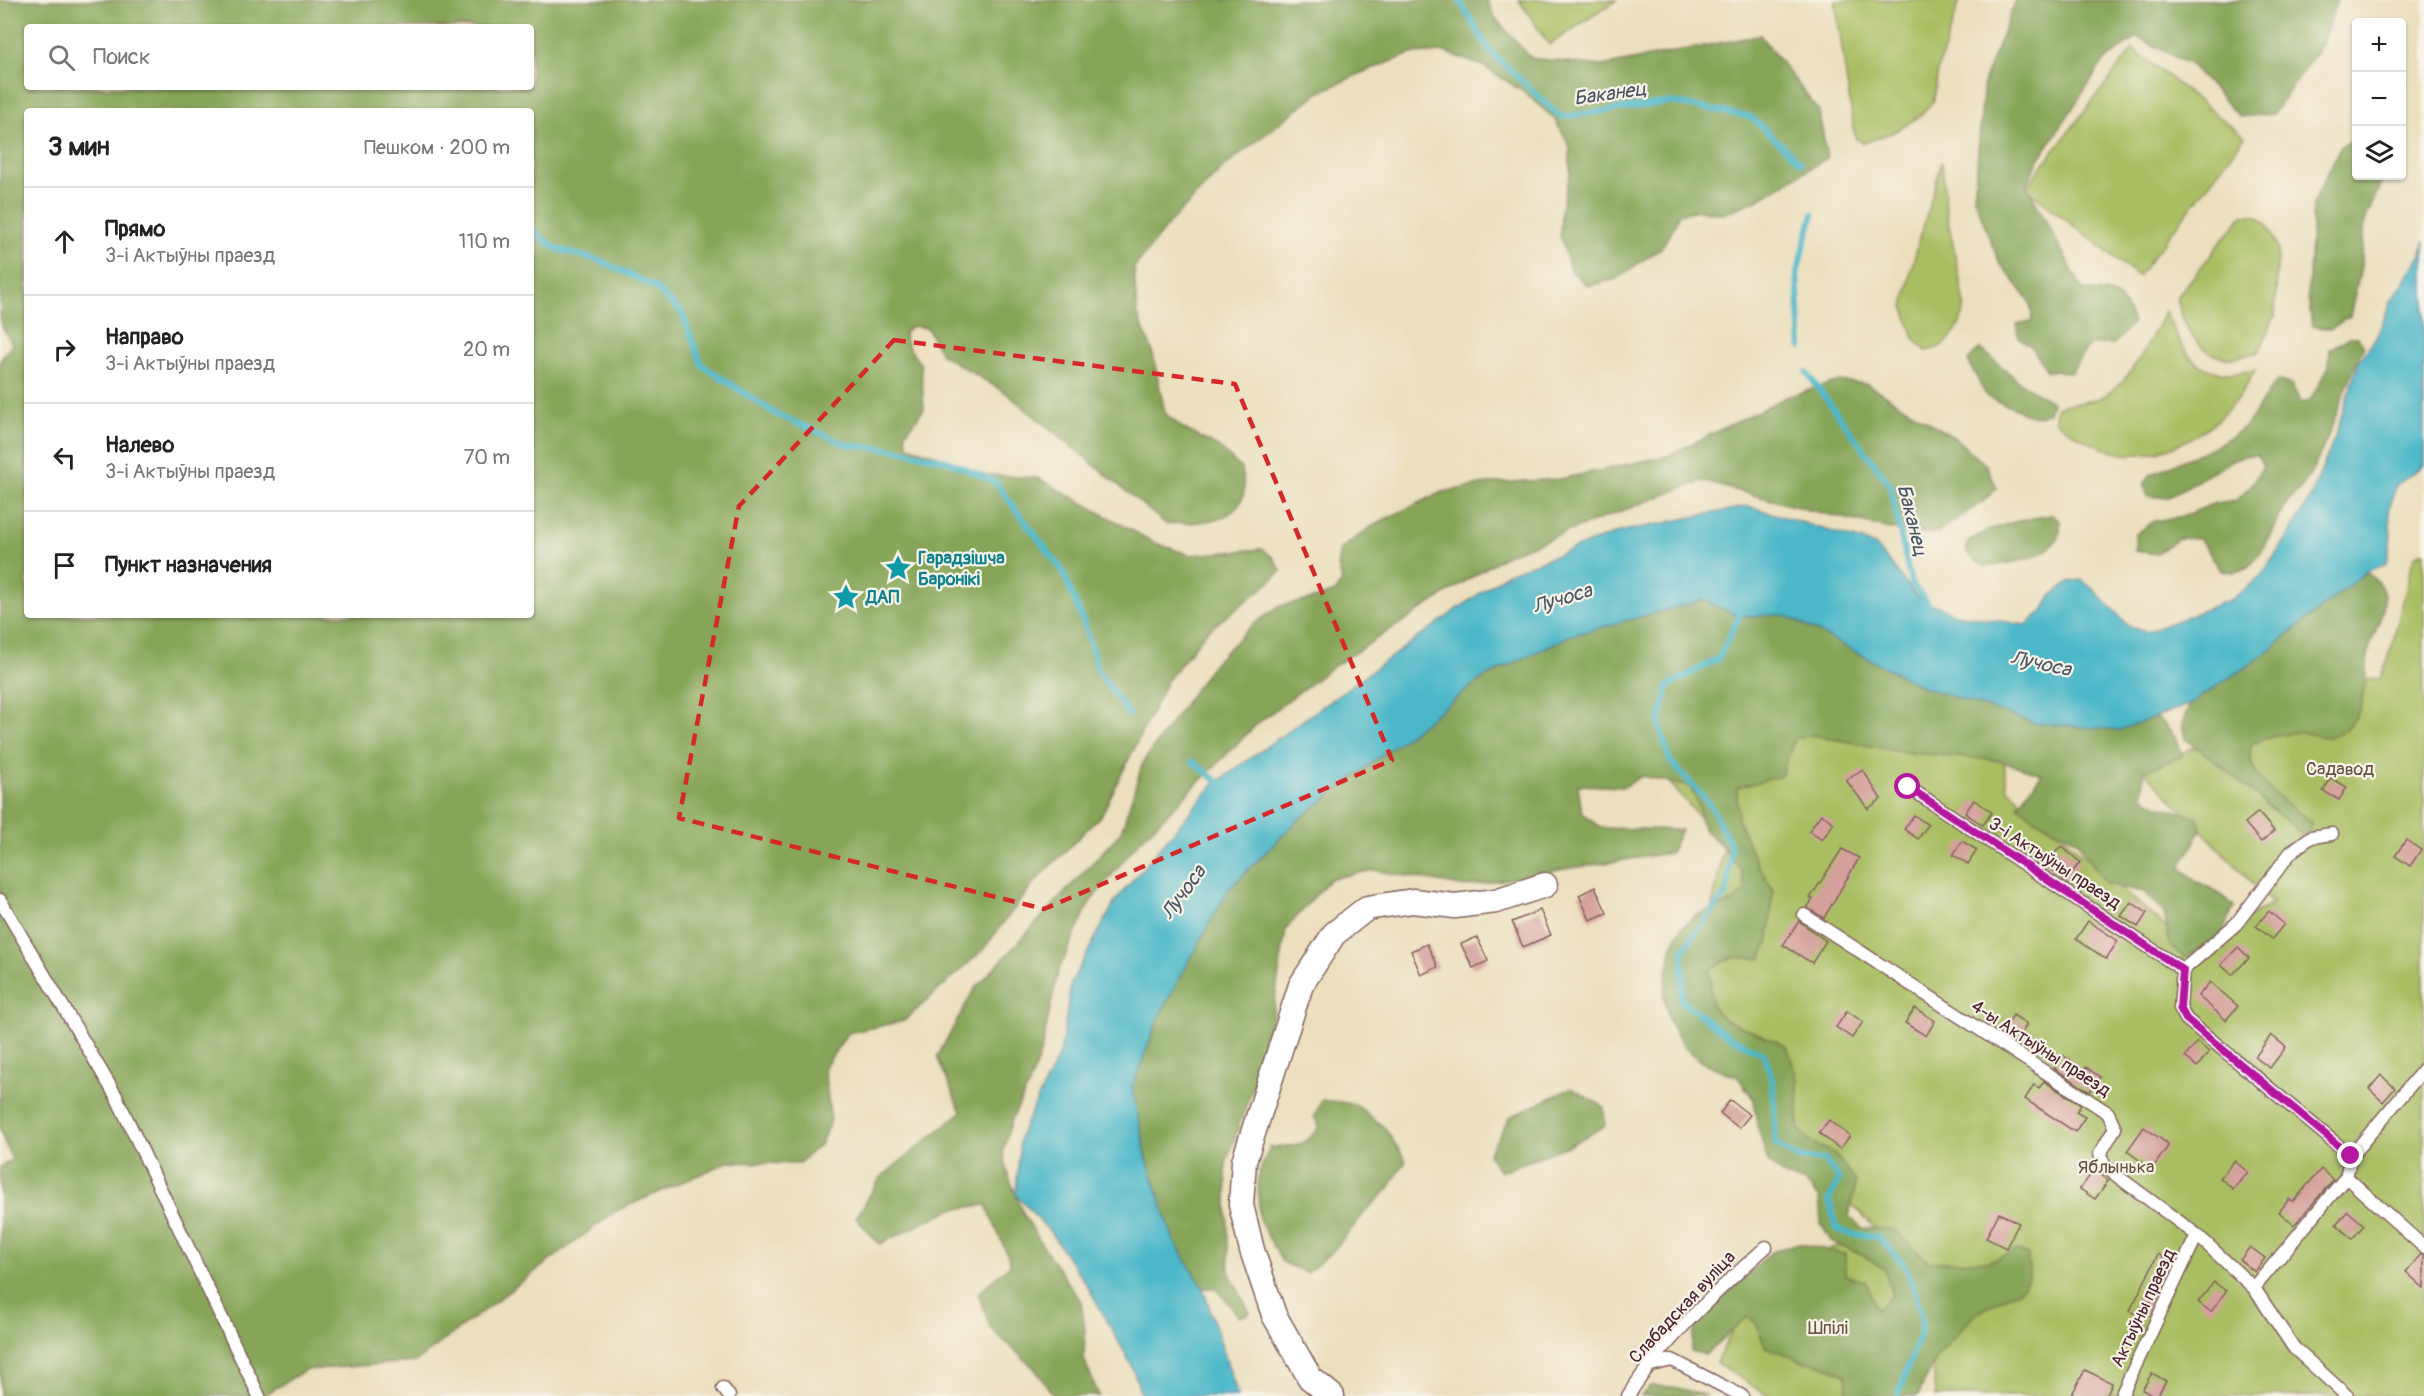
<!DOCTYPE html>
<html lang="ru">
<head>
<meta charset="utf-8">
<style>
	body { margin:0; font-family:Pangolin,sans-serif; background:#f6f6f6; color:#222 }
	.controls { position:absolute; right:18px; top:18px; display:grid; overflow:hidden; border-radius:6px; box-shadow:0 2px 4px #0004 }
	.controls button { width:54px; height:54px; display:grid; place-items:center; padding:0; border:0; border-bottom:2px solid #e0e0e0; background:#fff; color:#222; font:30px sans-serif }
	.stop { position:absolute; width:18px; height:18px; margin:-14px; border:4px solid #b5179e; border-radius:50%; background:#fff }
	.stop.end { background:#b5179e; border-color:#fff; box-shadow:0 2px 6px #0008 }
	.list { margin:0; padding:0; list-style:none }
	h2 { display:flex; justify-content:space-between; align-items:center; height:78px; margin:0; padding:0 24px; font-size:26px }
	h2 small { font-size:20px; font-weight:400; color:#767676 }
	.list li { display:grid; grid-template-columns:39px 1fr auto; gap:18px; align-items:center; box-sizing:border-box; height:108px; padding:0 24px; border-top:2px solid #e0e0e0 }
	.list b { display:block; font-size:22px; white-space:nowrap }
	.list p { margin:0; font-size:20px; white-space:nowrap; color:#767676 }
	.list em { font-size:20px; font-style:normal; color:#767676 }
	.icon { flex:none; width:33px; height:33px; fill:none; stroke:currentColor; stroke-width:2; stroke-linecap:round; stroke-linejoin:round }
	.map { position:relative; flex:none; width:2424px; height:1396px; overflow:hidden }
	.search { position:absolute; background:#fff; box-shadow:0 2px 4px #0004; left:24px; top:24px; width:510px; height:66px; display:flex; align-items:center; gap:15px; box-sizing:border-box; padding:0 21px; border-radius:6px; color:#767676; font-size:22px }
	.panel { position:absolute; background:#fff; box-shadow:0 2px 4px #0004; left:24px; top:108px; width:510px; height:510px; border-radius:6px }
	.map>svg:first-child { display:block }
	.green { fill:#a9be62; stroke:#7a6e46; stroke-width:1.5 }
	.forest { fill:#86a558; stroke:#686242; stroke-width:1.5; fill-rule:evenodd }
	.water { fill:#4bb7c8; stroke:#4a6b7a; stroke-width:1.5 }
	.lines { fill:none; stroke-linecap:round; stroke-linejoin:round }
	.stream { stroke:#4bb7c8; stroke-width:6 }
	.building { fill:#d5a09c }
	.service-casing { stroke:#83625e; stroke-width:15 }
	.minor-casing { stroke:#83625e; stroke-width:27 }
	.service { stroke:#fff; stroke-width:12 }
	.minor { stroke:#fff; stroke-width:24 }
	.route { stroke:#b5179e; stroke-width:8 }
	.marked { fill:none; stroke:#d62828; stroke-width:4.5; stroke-dasharray:12 8; stroke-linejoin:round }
	.labels { text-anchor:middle; stroke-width:4.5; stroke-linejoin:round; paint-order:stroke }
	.culture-label { font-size:18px; font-weight:bold; fill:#0d838f; stroke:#f7f3e8; text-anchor:start }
	.park-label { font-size:18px; fill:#664f3c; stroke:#f7f3e8 }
	.street-label { font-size:18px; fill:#4a1f2b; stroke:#f7f3e8 }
	.water-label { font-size:20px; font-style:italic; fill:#4a5462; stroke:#f7f3e8 }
</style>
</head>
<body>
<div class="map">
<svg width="2424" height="1396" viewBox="0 0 2424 1396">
	<rect width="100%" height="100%" fill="#f7f3e8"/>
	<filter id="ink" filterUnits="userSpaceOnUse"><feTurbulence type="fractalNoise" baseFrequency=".0167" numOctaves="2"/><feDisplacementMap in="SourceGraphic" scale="12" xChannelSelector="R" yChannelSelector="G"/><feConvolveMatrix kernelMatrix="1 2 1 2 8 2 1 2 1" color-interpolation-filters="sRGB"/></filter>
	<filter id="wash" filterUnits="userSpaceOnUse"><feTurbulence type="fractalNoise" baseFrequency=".008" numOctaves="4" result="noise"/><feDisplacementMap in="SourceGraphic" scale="24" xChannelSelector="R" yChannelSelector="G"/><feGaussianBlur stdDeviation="1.35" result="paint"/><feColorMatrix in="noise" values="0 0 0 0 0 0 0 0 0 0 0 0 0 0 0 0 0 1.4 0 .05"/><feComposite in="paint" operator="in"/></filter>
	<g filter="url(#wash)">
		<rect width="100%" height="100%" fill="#ecdfbd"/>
		<g class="green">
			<path d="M1519 0H1617L1549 45Z"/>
			<path d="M1835 0H1960L1938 69 1934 100 1920 116 1894 132 1864 143 1855 138Z"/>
			<path d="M2133 49 2245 137 2138 276 2025 188Z"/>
			<path d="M1942 161 1946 210 1965 305C1962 327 1948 349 1926 351L1914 338 1904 308 1911 270Z"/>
			<path d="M2243 215H2255L2267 224 2278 249 2275 316 2259 352C2249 354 2236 359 2226 358 2196 354 2182 323 2177 297Z"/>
			<path d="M2165 311C2186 358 2198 381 2255 370 2250 379 2245 389 2239 397 2212 431 2168 458 2124 454 2102 452 2072 433 2055 421L2056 407C2071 402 2087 404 2102 397 2131 383 2151 338 2165 311Z"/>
			<path d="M2424 551V1396H1935L1931 1327 1908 1261 1829 1182 1761 1067 1689 1022 1724 846 1669 782 1836 714 2002 743 2007 788 2194 952 2272 903 2144 771 2328 682 2380 679 2389 657 2414 556Z"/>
			<path d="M1835 1246 1871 1250 1892 1273 1905 1303 1871 1396H1768L1716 1363 1742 1312 1794 1267Z"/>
		</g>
		<g class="forest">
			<path d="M0 0H1487L1495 18 1531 58 1602 66 1760 35 1819 111 1827 158 1757 200 1723 214 1698 210 1679 214 1673 230 1661 248 1616 279 1588 286 1570 270 1560 234 1561 210 1570 174V147L1554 118 1525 93 1485 67 1445 52 1411 54 1359 74 1318 93 1224 167 1167 226 1134 268 1137 313 1152 350 1165 413 1184 429 1220 448 1241 468C1242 475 1245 485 1244 492 1239 526 1191 522 1166 524L1006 393 941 354 927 328 912 326 904 333 907 345 921 365 924 409 905 434 908 446 936 455 959 469 988 475 1038 478 1153 542 1190 555 1262 549 1274 558 1281 571 1268 584 1206 632 1167 681 1102 814 1034 883 982 951 904 1021 848 1033 824 1068 831 1121 820 1145 798 1164 728 1162 616 1211 415 1362 305 1370 263 1396H0V1167L12 1160 0 1131V361L12 344 0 323ZM27 27H531V87H27ZM27 111H531V615H27Z"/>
			<path d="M2016 0H2337L2322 44 2273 114 2240 117 2191 65 2137 37 2103 62 2041 156 2026 184 2083 290C2115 293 2121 291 2133 323L2114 344 2089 345 2071 372 2047 371 2031 346 2019 338 2016 325 2033 320 2029 300 1999 262 1974 198 1984 80Z"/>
			<path d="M2356 139V176H2384L2365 221 2361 268 2350 316 2331 329 2312 326 2308 296 2313 203 2341 146Z"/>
			<path d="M2350 337H2358L2364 346C2343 390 2331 439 2306 481 2300 491 2289 498 2283 509 2271 529 2262 568 2235 572 2231 573 2225 571 2221 570L2200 539 2179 538 2157 554 2135 551V535L2154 521 2184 516 2215 503 2237 500 2251 486 2263 466 2257 455 2241 456 2167 498 2148 496 2143 484 2150 475C2181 460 2219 448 2245 426 2257 415 2264 394 2278 380L2292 385 2301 403 2310 400 2329 366 2330 349Z"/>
			<path d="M1980 348 2021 383 2052 402 2049 413 2034 417 1987 397 1968 361Z"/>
			<path d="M1839 381 1867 384 1955 438 1986 465 1997 488 1984 501 1938 532 1912 534 1805 509 1701 481 1506 555 1331 668 1258 723 1137 844 1090 902 1058 972 1042 1048 1030 1083 1012 1119 1003 1151 1007 1172 1023 1213 1042 1245 1081 1301 1085 1330 1084 1359 1099 1396H1054L1034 1368 991 1329 978 1293 1011 1264 986 1205 952 1209 879 1244 856 1218 880 1178 961 1112 937 1057 974 990 1121 832 1143 762 1213 664 1250 627 1279 606 1310 600 1335 592 1342 581 1338 565 1341 549 1375 524 1442 492 1492 483 1560 479 1667 456 1786 397Z"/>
			<path d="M2052 515 2060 521C2064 550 2032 559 2009 563 2001 564 1993 567 1985 566 1978 564 1972 557 1966 552L1968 542C1991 525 2024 519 2052 515Z"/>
			<path d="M2366 572C2376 579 2385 587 2384 601 2384 617 2373 634 2369 649 2364 676 2368 722 2336 735 2324 740 2317 734 2305 733 2288 731 2268 737 2252 744 2240 776 2289 805 2311 821L2310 831 2303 835C2263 803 2227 768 2185 739L2182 723 2190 704 2255 661Z"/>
			<path d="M1703 600 1739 616 1785 614 1923 687 2120 730 2156 716 2177 739 2182 756 2144 771 2143 797 2160 806 2198 817 2201 830 2181 867 2195 881 2213 889 2234 906 2222 934 2185 958 2170 946 2164 913 2144 892 2106 884 2077 841 2033 818 2018 805 2042 774 1996 760 1901 752 1814 735 1795 738 1781 776 1737 788 1738 819 1755 860 1773 890 1769 939 1761 959 1733 957 1710 969 1712 1006 1724 1019 1787 1046 1798 1081V1128L1812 1143 1834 1153 1856 1182 1849 1217 1863 1228 1893 1229 1929 1262 1989 1261 2016 1250 2028 1255 2029 1278 2018 1292 2004 1297 1973 1316 1935 1359 1918 1396H1841L1847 1390 1846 1376 1824 1365 1806 1362 1765 1347 1756 1323 1747 1317 1705 1355 1691 1351 1695 1324 1770 1253 1798 1243 1845 1254V1275L1866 1282 1876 1310 1892 1296 1885 1270 1864 1256 1831 1241 1821 1224 1819 1198 1804 1181 1786 1177 1768 1162 1757 1125 1754 1100 1738 1077 1705 1064 1684 1047 1669 1021 1664 996 1671 948 1681 928 1696 915 1732 902 1745 891 1741 870 1720 844 1703 829 1698 803 1690 787 1642 776 1624 787 1578 785 1582 813 1601 828 1681 830 1670 853 1539 873 1466 887 1374 870 1330 879 1286 929 1268 1044 1226 1163 1229 1272 1250 1313 1239 1317 1216 1288H1203L1174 1241 1147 1159 1132 1088 1160 1014 1228 890 1299 819 1481 679 1569 636Z"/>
			<path d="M1571 1088 1604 1107 1605 1126 1568 1146 1500 1172 1488 1154 1510 1117Z"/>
			<path d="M1322 1100 1355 1104 1385 1128 1406 1161 1389 1188 1366 1211 1334 1250 1307 1273 1282 1262 1259 1220 1258 1175 1270 1147C1294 1147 1304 1148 1319 1127L1314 1116Z"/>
			<path d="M1650 1386 1674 1387 1707 1396H1641Z"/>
		</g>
		<path class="water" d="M2424 240V465L2396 485 2389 510 2391 537 2387 563 2366 572 2255 661 2190 704 2120 730 2034 723 1923 687 1785 615 1739 616 1703 600 1569 636 1481 679 1299 819 1228 890 1160 1014 1132 1088 1147 1159 1174 1241 1203 1288 1238 1396H1141L1132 1366 1088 1287 1051 1233 1016 1195 1020 1136 1061 1050 1071 983 1116 900 1213 785 1508 573 1619 532 1748 506 1875 545 1917 597 1954 614 2026 625 2042 612 2052 595 2069 582 2081 580 2092 588 2130 627 2147 632 2232 599 2260 577 2288 537 2312 494 2335 436 2359 361 2376 338 2392 300 2420 258Z"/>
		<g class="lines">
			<g class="stream">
				<path d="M1459 0 1489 50 1560 117 1671 102 1751 117 1801 163"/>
				<path d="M531 229 557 249 601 261 653 286 682 313 702 365 776 414 848 445 898 450 945 460 995 482 1062 570 1085 626 1098 671 1129 715"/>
				<path d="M1801 347 1797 273 1813 214"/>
				<path d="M1807 373 1890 485 1911 583 1930 606"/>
				<path d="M1742 611 1719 658 1668 686 1659 723 1670 761 1709 803 1731 846 1727 892 1683 950 1682 1001 1728 1036 1764 1054 1773 1082 1776 1144 1797 1158 1825 1160 1839 1179 1829 1200 1836 1228 1849 1234 1878 1237 1905 1265 1919 1304 1922 1328 1898 1396"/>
				<path d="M1192 761 1222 785"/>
			</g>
		</g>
		<g id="blocks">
			<g class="building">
				<path d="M1863 770 1881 799 1868 809 1846 780Z"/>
				<path d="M2331 778 2347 787 2339 800 2323 791Z"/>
				<path d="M1974 800 1992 812 1983 825 1965 813Z"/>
				<path d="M2258 812 2274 831 2261 842 2245 823Z"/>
				<path d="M1821 814 1834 823 1822 840 1809 831Z"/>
				<path d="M1914 815 1928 825 1918 839 1904 829Z"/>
				<path d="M2406 840 2421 850 2410 866 2395 856Z"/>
				<path d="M1962 841 1977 850 1968 864 1953 855Z"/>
				<path d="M2061 846 2080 862 2066 881 2045 865Z"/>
				<path d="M1842 849 1859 858 1824 918 1807 908 1813 899 1810 898Z"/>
				<path d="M1595 887 1607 913 1590 920 1579 895Z"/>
				<path d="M2131 902 2147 913 2138 927 2121 916Z"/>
				<path d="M1540 910 1551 935 1523 947 1512 922Z"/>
				<path d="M2269 911 2284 924 2272 939 2256 926Z"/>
				<path d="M1799 921 1826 941 1812 963 1783 945Z"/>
				<path d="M2088 921 2118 941 2106 959 2076 939Z"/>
				<path d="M1477 937 1488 961 1473 968 1461 944Z"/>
				<path d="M1427 944 1438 967 1421 975 1411 951Z"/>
				<path d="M2238 947 2249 958 2232 975 2221 965Z"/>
				<path d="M2210 982 2238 1006 2226 1020 2198 996Z"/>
				<path d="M1915 1008 1935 1021 1926 1036 1905 1023Z"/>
				<path d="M1847 1011 1863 1022 1852 1038 1836 1027Z"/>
				<path d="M2013 1015 2027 1024 2016 1043 2002 1034Z"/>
				<path d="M2271 1035 2286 1047 2270 1068 2255 1057Z"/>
				<path d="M2197 1042 2209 1052 2197 1067 2185 1057Z"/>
				<path d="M2063 1055 2084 1070 2086 1067 2100 1077 2090 1092 2054 1068Z"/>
				<path d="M2381 1075 2395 1088 2383 1102 2369 1089Z"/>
				<path d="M2044 1081 2081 1105 2076 1112 2085 1117 2075 1132 2025 1099 2034 1085 2039 1088Z"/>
				<path d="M1730 1100 1750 1115 1739 1128 1720 1113Z"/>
				<path d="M1829 1120 1850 1136 1840 1149 1819 1133Z"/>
				<path d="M2144 1127 2169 1145 2152 1169 2127 1151Z"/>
				<path d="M2234 1161 2248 1172 2233 1189 2220 1178Z"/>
				<path d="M2321 1169 2333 1180 2294 1225 2279 1212 2289 1199 2293 1202Z"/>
				<path d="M2094 1170 2108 1181 2095 1199 2080 1189Z"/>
				<path d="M2348 1211 2364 1225 2352 1239 2336 1224Z"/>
				<path d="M1999 1213 2019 1223 2006 1248 1986 1238Z"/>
				<path d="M2250 1247 2265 1258 2255 1272 2240 1260Z"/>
				<path d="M2158 1254 2173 1263 2164 1275 2143 1318 2130 1311Z"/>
				<path d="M2421 1254 2424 1255V1288L2406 1272Z"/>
				<path d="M2214 1282 2226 1291 2211 1312 2198 1302Z"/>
				<path d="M2085 1370 2112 1383 2106 1396H2071Z"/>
				<path d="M2152 1373 2166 1381 2157 1396 2142 1390Z"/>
			</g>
		</g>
	</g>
	<g filter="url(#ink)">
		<use href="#blocks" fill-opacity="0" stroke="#83625e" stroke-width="1.5"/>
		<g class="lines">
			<defs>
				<g id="service">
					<path d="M1908 787 2183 970 2180 1008 2186 1019 2351 1156"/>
					<path d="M0 900 116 1096 259 1396"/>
					<path d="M1804 915 2108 1113 2115 1128 2100 1154 2105 1167 2197 1235 2254 1288 2294 1348 2347 1396"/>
					<path d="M2183 970 2236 924 2291 852 2311 837 2332 834"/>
					<path d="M2346 1177 2424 1247"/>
					<path d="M2254 1288 2346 1177 2351 1156 2424 1069"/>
					<path d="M1647 1366 1672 1360 1742 1396"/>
					<path d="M723 1388 729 1396"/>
					<path d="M1628 1396C1663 1340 1717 1291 1766 1247"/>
					<path d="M2121 1396 2197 1235"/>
				</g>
				<path id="minor" d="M1332 1396 1310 1378 1274 1315 1252 1250 1241 1205 1244 1161 1301 985 1334 934 1367 908 1413 901 1455 906 1496 901 1545 885"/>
			</defs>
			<use href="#service" class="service-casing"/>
			<use href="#minor" class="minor-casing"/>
			<use href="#service" class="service"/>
			<use href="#minor" class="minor"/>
		</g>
	</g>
	<g class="lines" filter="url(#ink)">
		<path class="route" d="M1908 787 2183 970 2180 1008 2186 1019 2351 1156"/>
	</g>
	<path class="marked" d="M894 340 1235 384 1392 760 1044 909 679 818 739 506Z"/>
	<defs>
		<symbol id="sight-bare" viewBox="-9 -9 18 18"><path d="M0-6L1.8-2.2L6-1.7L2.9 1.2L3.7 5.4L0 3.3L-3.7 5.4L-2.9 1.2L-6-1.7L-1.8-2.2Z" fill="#0f9aa8" stroke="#f7f3e8" stroke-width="2.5" paint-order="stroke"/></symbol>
	</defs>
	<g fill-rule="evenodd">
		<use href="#sight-bare" x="879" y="549" width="38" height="38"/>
		<use href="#sight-bare" x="827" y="578" width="38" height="38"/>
	</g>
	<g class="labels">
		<g class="culture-label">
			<text x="918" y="564">Гарадзішча<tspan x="918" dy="21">Баронікі</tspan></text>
			<text x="866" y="603">ДАП</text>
		</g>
		<g class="park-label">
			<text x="2340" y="775">Садавод</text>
			<text x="2116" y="1173">Яблынька</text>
			<text x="1828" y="1334">Шпілі</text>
		</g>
		<g class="street-label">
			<text transform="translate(2055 863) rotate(33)" y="6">3-і Актыўны праезд</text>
			<text transform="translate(2041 1048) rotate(33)" y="6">4-ы Актыўны праезд</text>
			<text transform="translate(1682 1307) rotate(-47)" y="6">Слабадская вуліца</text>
			<text transform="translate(2143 1308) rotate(-65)" y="6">Актыўны праезд</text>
		</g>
		<g class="water-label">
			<text transform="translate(1610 93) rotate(-8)" y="7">Баканец</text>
			<text transform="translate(1913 520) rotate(76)" y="7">Баканец</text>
			<text transform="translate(1562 598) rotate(-17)" y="7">Лучоса</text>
			<text transform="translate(2041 663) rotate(12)" y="7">Лучоса</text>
			<text transform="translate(1183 892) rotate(-54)" y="7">Лучоса</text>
		</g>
	</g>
</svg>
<div class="controls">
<button>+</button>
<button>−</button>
<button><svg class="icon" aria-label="layers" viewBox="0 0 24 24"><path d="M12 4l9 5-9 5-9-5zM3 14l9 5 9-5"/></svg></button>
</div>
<div class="stop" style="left:1908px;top:787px"></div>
<div class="stop end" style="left:2351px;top:1156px"></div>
<div class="search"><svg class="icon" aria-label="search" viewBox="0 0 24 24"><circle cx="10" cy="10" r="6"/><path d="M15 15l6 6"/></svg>Поиск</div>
<section class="panel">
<h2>3 мин<small>Пешком · 200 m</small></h2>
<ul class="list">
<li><svg class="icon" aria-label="ahead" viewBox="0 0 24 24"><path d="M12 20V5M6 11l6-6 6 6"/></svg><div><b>Прямо</b><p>3-і Актыўны праезд</p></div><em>110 m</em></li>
<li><svg class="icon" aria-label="right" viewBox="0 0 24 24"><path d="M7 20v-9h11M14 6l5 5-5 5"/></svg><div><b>Направо</b><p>3-і Актыўны праезд</p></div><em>20 m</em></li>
<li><svg class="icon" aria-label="left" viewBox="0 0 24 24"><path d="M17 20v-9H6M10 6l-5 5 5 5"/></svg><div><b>Налево</b><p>3-і Актыўны праезд</p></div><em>70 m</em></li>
<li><svg class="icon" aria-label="arrive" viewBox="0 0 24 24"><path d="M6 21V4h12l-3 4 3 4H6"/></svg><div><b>Пункт назначения</b></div></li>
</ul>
</section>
</div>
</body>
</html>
